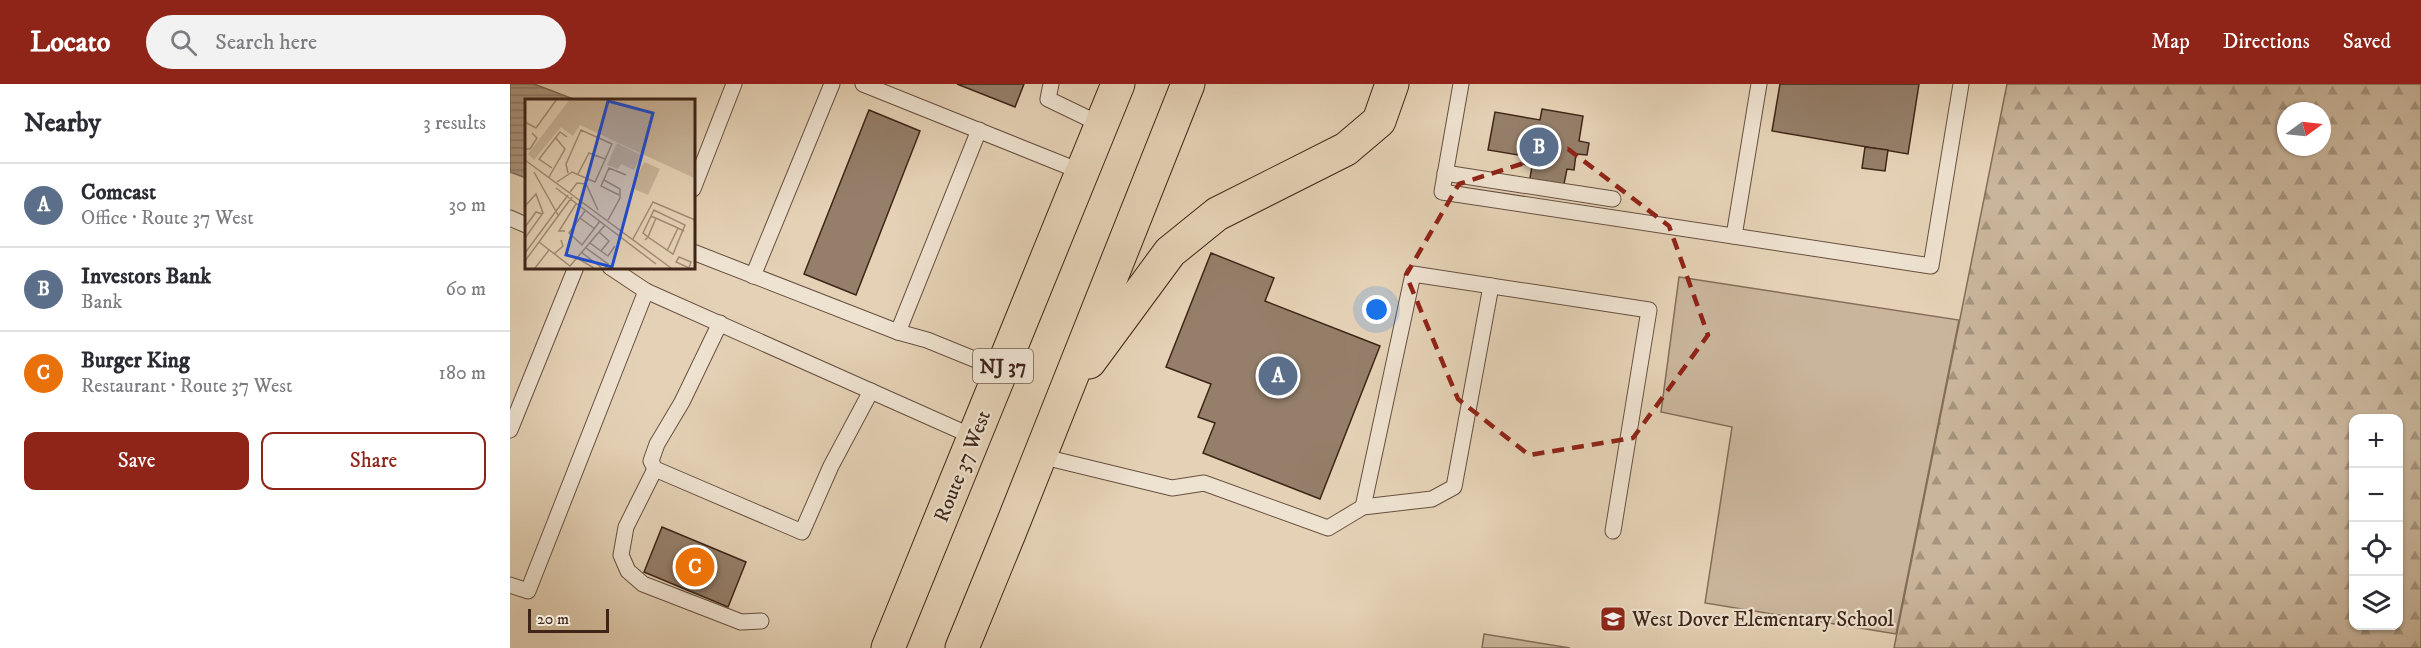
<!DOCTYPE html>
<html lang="en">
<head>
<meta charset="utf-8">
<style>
	body { margin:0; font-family:"IM FELL DW Pica",serif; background:#f2f2f3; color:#2b2b33 }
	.controls { position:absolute; right:18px; bottom:18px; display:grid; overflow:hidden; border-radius:12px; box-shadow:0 2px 4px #0004 }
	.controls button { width:54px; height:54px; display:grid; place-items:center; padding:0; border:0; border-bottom:2px solid #e1e1e2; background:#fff; color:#2b2b33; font:30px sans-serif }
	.compass { position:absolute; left:1767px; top:18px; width:54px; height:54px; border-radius:50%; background:#fff; box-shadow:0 2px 4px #0004; rotate:75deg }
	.scale { position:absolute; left:18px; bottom:15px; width:81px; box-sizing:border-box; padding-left:6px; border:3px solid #3e2518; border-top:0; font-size:16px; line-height:21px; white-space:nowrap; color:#3e2518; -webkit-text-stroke:4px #eee2d0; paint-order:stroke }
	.you { position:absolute; left:867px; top:226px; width:21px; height:21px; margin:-15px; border:4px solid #fff; border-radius:50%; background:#1a73e8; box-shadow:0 0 0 9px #1a73e833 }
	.badge { display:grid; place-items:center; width:39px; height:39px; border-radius:50%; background:#8f2418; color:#fff; font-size:20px; font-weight:700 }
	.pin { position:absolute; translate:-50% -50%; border:3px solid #fff; box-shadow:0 2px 6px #0006 }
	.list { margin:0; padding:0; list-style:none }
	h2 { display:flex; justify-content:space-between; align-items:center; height:78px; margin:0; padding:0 24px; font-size:26px }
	h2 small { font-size:20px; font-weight:400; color:#7c7c81 }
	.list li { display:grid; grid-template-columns:39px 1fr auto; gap:18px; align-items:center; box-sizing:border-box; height:84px; padding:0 24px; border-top:2px solid #e1e1e2 }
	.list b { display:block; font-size:22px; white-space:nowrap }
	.list p { margin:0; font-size:20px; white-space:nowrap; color:#7c7c81 }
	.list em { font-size:20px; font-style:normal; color:#7c7c81 }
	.actions { display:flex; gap:12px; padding:18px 24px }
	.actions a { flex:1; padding:14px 0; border:2px solid #8f2418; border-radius:12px; text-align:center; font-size:21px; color:#8f2418 }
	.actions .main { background:#8f2418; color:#fff }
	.icon { flex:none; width:33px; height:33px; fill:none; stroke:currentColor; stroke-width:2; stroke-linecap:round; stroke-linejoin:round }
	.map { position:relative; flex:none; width:1911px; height:564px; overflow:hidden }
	header { display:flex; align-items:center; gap:36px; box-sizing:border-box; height:84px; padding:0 30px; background:#8f2418; color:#fff }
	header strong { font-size:28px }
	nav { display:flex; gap:33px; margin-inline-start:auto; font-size:21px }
	.search { width:420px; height:54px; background:#f2f2f3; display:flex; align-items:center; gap:15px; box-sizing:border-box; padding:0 21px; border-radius:33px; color:#7c7c81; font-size:22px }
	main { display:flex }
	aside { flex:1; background:#fff }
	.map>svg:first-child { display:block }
	.grass { fill:#c9b59b; stroke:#846d5a; stroke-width:1.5 }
	.forest { fill:url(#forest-firs); stroke:#846d5a; stroke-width:1.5; fill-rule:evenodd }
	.water { fill:url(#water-rules); stroke:#806956; stroke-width:1.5 }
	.building { fill:#957f6a; stroke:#3e2518; stroke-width:1.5 }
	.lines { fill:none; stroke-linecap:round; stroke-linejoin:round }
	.service-casing { stroke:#685040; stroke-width:17 }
	.trunk-casing { stroke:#3e2518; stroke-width:35 }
	.service { stroke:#eee2d0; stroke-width:15 }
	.trunk { stroke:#e5d2b6; stroke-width:33 }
	.marked { fill:none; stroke:#8f2418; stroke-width:4.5; stroke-dasharray:12 8; stroke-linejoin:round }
	.labels { text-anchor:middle; stroke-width:4.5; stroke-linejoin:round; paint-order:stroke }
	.shield { fill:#eee2d0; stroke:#735e4f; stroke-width:1.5 }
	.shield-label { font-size:20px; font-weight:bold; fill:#3e2518 }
	.street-label { font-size:21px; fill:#3e2518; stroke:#eee2d0 }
	.poi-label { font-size:21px; fill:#3e2518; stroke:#eee2d0; text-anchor:start }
	.inset-road { fill:none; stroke:#a28d77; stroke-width:1.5 }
	.view { fill:#1d4ed8; fill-opacity:0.15; stroke:#1d4ed8; stroke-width:3 }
	.inset-edge { fill:none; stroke:#3e2518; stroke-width:3 }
</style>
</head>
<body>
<header>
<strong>Locato</strong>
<div class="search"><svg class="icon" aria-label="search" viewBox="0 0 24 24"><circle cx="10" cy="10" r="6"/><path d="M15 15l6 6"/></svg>Search here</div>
<nav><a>Map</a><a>Directions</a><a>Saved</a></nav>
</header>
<main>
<aside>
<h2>Nearby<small>3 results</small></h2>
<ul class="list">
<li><span class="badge" style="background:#5c6f8a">A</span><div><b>Comcast</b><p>Office · Route 37 West</p></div><em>30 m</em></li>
<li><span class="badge" style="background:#5c6f8a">B</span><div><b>Investors Bank</b><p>Bank</p></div><em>60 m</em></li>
<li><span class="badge" style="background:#e8710a">C</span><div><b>Burger King</b><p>Restaurant · Route 37 West</p></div><em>180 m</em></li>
</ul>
<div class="actions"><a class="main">Save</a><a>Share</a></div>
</aside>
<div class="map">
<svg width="1911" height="564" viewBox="0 0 1911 564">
	<defs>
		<pattern id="forest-firs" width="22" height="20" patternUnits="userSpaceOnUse" patternTransform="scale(1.5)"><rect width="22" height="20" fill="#c9b59b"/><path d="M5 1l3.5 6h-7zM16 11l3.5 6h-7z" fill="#a5937d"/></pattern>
		<pattern id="water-rules" width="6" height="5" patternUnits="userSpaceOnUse" patternTransform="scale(1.5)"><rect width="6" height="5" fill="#ac9780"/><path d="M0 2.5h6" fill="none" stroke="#8d7b68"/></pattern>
	</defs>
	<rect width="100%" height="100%" fill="#e5d2b6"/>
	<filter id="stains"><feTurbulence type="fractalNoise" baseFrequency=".00333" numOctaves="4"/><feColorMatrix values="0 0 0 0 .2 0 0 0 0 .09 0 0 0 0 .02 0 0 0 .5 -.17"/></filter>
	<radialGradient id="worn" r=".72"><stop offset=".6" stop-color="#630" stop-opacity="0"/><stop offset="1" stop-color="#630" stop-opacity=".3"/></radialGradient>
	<g class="grass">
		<path d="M1169 193 1449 236 1386 550 1195 519 1222 343 1151 328Z"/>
		<path d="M974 550 1060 564H972Z"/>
	</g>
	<path class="forest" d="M1497 0H1911V564H1384ZM1776 27H1812V63H1776ZM1844 334H1888V542H1844Z"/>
	<path class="water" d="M0 0H24L66 16H16V94L0 88Z"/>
	<g class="building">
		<path d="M447 0H514L505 23Z"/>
		<path d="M1270 0H1409L1398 70 1262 47Z"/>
		<path d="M1032 25 1073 32 1069 57 1079 59 1077 71 1066 70 1064 86 1057 85 1053 105 1019 100 1022 82 1013 80 1015 72 978 66 985 28 1030 36Z"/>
		<path d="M359 26 410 47 346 211 294 190Z"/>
		<path d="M1355 63 1378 66 1375 87 1352 84Z"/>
		<path d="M701 169 764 194 755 217 870 262 810 415 693 369 705 339 688 333 701 300 656 283Z"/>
		<path d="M152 443 236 478 218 523 134 488Z"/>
	</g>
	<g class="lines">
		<defs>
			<g id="service">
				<path d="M353 0 572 88"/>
				<path d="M541 0 538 15 592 41"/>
				<path d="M951 0 932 108 1421 182 1451 0"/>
				<path d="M935 89 1103 115"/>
				<path d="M183 105 224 0"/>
				<path d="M0 134 16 141"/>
				<path d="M1224 152 1249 0"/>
				<path d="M183 168 388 248 417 256 491 286"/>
				<path d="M100 183 136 207 464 353"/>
				<path d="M243 192 322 0"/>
				<path d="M210 239 172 318 147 360 141 377 145 385 292 448 321 382 361 307"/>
				<path d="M388 248 469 46"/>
				<path d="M0 346 66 183"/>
				<path d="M530 372 662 404 694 399 818 444 853 423 922 415 944 403 981 202"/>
				<path d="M145 385 116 443 111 471 118 487 133 500 231 538 251 537"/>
				<path d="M853 423 903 190 1139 226 1103 447"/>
				<path d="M0 501 18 507 136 207"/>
			</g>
			<g id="trunk">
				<path d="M579 278 660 168 707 130 836 65 869 37 882 0"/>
				<path d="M378 564 608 0"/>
				<path d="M452 564 500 447 678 0"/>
			</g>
		</defs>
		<use href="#service" class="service-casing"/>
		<use href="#trunk" class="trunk-casing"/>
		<use href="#service" class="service"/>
		<use href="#trunk" class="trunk"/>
	</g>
	<path class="marked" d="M1058 65 1159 142 1198 251 1123 354 1019 371 948 315 896 191 949 100Z"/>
	<defs>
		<symbol id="school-square" viewBox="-11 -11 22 22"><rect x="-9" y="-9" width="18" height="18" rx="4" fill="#8f2418" stroke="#eee2d0"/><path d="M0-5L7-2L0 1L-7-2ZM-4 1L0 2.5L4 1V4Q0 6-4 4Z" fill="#fff"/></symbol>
	</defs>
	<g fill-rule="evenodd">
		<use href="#school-square" x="1088" y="520" width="30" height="30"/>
	</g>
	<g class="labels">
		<rect class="shield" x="463" y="265" width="60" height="34" rx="4.5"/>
		<g class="shield-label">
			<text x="493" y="289">NJ 37</text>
		</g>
		<g class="street-label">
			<text transform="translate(452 382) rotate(-68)" y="7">Route 37 West</text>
		</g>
		<g class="poi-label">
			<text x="1122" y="542">West Dover Elementary School</text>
		</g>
	</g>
	<g transform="translate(15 15)">
		<rect width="170" height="170" fill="#e5d2b6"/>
		<path d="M92 44 116 56 109 71 96 65 93 70 82 66ZM119 63 135 70 123 96 107 89Z" fill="#c9b59b"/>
		<path d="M45 0H169V79L55 26 48 37 36 28 9 61 3 55Z" fill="#c9b59b"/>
		<path class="inset-road" d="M0 23 11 29 32 0M0 50H5L12 39 7 34M0 61 146 169M27 69 14 60 35 33 42 38M9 73 33 116M53 75 64 54 80 60M24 78 40 50 30 38M79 81 95 90V99L83 121M32 83 47 73 70 83 87 45 56 31 41 65 43 74M31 89 131 165M45 93 52 84 61 85 73 111M94 96 76 87 84 69 101 76M0 107 11 95 18 114 0 139M60 112 44 134 57 146 75 122M126 117 153 129M55 119 70 130M0 128 11 113 17 115M40 132H34L51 105M108 140 128 103 170 121M120 141 123 138 118 134 129 111 160 126 148 155 123 138 131 119M14 143 45 167 80 126M65 144 76 152 84 142 74 133M61 149 83 165 80 169M76 152 83 157 90 147M142 152 153 129 159 132M56 153 77 169M0 154 43 96M29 155 38 147 36 141M154 158 166 163 164 169 151 163ZM52 159 69 169M0 162 47 98M10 169 24 151"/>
		<path class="view" d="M83 2 128 14 87 168 41 156Z"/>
		<rect width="170" height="170" class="inset-edge"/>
	</g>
	<rect width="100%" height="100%" filter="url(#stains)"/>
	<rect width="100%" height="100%" fill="url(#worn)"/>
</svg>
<div class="controls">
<button>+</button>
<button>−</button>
<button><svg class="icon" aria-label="locate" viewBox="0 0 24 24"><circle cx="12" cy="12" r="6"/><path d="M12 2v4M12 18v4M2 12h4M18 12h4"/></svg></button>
<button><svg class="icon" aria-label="layers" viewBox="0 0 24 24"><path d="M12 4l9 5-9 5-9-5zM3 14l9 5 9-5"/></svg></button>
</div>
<svg class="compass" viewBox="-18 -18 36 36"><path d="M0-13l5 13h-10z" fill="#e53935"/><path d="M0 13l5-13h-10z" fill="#7c7c81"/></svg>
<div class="scale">20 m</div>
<div class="you"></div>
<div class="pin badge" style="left:768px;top:292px;background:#5c6f8a">A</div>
<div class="pin badge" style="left:1029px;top:63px;background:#5c6f8a">B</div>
<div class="pin badge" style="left:185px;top:483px;background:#e8710a">C</div>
</div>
</main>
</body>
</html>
